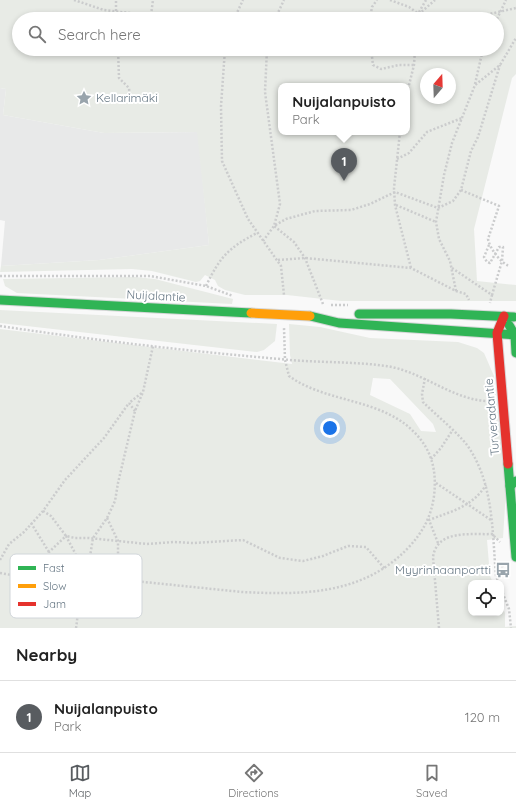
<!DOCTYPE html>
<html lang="en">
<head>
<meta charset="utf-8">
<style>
	body { margin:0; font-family:Quicksand,sans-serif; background:#f2f2f2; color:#222 }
	.controls { position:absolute; right:12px; bottom:12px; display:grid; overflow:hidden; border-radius:8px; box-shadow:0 2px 6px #0003 }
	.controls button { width:36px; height:36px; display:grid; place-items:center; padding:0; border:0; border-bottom:1px solid #e0e0e0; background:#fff; color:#222; font:20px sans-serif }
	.compass { position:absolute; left:420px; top:68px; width:36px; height:36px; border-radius:50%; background:#fff; box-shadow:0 2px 6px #0003; rotate:19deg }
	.you { position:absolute; left:330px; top:428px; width:14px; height:14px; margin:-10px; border:3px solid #fff; border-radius:50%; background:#1a73e8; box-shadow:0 0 0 6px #1a73e833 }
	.badge { display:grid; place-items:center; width:26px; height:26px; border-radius:50%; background:#585c60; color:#fff; font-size:13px; font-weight:700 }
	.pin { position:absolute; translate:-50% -33px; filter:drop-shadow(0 1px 2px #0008) }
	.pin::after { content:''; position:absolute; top:21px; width:14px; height:12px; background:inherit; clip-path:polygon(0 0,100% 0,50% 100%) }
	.popup { position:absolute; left:278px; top:83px; width:132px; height:52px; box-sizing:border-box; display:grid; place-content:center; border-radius:8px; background:#fff; filter:drop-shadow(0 1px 3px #0005); font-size:13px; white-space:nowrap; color:#767676 }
	.popup b { font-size:15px; color:#222 }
	.popup::after { content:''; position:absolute; left:50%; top:100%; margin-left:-8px; border:8px solid transparent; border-top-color:#fff }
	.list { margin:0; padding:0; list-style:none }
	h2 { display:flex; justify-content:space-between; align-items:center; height:52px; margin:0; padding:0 16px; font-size:17px }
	h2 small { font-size:13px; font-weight:400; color:#767676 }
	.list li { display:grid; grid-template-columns:26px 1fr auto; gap:12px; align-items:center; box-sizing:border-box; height:72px; padding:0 16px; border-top:1px solid #e0e0e0 }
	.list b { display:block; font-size:15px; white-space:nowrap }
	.list p { margin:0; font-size:13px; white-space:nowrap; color:#767676 }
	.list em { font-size:13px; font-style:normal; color:#767676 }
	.icon { flex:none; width:22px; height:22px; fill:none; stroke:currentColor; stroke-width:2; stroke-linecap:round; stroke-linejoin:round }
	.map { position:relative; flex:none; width:516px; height:628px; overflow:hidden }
	.search { position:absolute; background:#fff; box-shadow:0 2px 6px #0003; left:12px; right:12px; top:12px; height:44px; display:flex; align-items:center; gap:10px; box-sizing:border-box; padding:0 14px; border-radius:22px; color:#767676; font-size:15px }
	.sheet { height:124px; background:#fff }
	nav { display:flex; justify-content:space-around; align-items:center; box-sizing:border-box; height:56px; border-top:1px solid #e0e0e0; background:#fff; font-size:11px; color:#767676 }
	nav a { display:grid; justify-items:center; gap:2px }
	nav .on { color:#585c60 }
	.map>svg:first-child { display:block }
	.built { fill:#e8e9e9 }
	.green { fill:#e8ebe6; fill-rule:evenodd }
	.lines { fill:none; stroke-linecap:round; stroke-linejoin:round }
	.fast-casing { stroke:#d5d6d7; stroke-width:11 }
	.jam-casing { stroke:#d5d6d7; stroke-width:11 }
	.path { stroke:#cbcccd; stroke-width:2.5; stroke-dasharray:2 2; stroke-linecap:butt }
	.fast { stroke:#30b455; stroke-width:9 }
	.jam { stroke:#e5322d; stroke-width:9 }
	.slow-bridge-casing { stroke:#d5d6d7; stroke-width:11; stroke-linecap:butt }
	.slow-bridge { stroke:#ff9f0a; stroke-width:9 }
	.labels { text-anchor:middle; stroke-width:4; stroke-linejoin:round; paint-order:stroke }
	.poi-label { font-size:12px; fill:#657683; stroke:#fff; text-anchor:start }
	.street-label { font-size:12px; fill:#657683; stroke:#fff }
	.key { fill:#fff; stroke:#d1d6da; stroke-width:1 }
	.key-label { font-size:11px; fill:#657683 }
</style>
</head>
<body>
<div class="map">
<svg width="516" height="628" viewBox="0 0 516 628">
	<rect width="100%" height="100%" fill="#f9f9f9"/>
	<path class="built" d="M0 88 6 89 3 115 104 133 198 132 209 245 99 260 1 266 5 221 0 220Z"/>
	<g class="green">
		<path d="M0 0H516V74L512 78 474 229 477 281 516 285V301H341L287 295H245L225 290 218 286 215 280 205 275 200 281 196 282 152 271 132 269 0 272 1 266 99 260 209 245 197 132 104 133 3 115 6 89 0 88ZM19 19H497V49H19ZM426 74H450V98H426ZM281 86H407V132H281Z"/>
		<path d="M135 277 155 279 233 299 232 304 17 293 5 286 3 279Z"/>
		<path d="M0 310 277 324 275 341 264 350 257 352 0 323Z"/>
		<path d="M289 324 320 327 370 338 458 342 477 348 484 353 494 376 506 490 503 538 487 540 490 576 493 583H471V613H501V604L505 613V627L516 626V628H0V329L292 364 290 355ZM373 378 390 379 433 424 436 432 421 431 410 414 370 395Z"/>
	</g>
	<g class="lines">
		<defs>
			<g id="fast">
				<path d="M0 300 251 313"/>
				<path d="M359 314H451L514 317"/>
				<path d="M310 316 339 323 516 335"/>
				<path d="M509 325 515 335 516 353"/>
				<path d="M508 464 516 557"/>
				<path d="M510 486 516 481"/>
			</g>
			<path id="jam" d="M504 316 497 333 508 464"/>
		</defs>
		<use href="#fast" class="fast-casing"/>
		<use href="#jam" class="jam-casing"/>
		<g class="path">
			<path d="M74 0 104 10 181 19"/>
			<path d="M390 0 409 7 419 14 435 0"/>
			<path d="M151 15 153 0"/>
			<path d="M116 19V0"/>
			<path d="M234 19 243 0"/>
			<path d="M275 19 284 0"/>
			<path d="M370 19 372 7 377 0"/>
			<path d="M382 19 386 17 413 19"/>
			<path d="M415 19 426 0"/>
			<path d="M467 19 516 8"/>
			<path d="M497 19 506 0"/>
			<path d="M118 49 119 78 129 88 130 99"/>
			<path d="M225 49 221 106 222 161 248 219 281 266 284 295"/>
			<path d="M371 49 373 65 381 69 399 65H414"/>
			<path d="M371 50 394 49"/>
			<path d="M475 84 483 49"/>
			<path d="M407 93 414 65 415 49"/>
			<path d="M400 132 394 188 395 205 411 268"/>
			<path d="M397 159 409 153 427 132 462 118"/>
			<path d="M461 190 499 206 488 239C490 249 500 262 509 266"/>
			<path d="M396 205 436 222"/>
			<path d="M263 241 274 226 280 204 265 92 267 49"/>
			<path d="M489 245 484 257 487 262 490 263 499 247H503L502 261 492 295"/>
			<path d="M278 260 305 258 411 268 456 291 466 294 469 300"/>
			<path d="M452 268 492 295 490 303"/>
			<path d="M0 276H150L206 286 233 296"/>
			<path d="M206 286C220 257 228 248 257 233"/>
			<path d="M456 291 450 261 439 239 436 222 444 175 452 143 475 85 500 65 516 38"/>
			<path d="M323 304 305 258 294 242 274 226 286 219 315 211 351 210 370 204 395 192 438 208 453 201 461 190 471 151 478 137 500 65"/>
			<path d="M331 305H348"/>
			<path d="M0 326C93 340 186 351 280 359 315 363 351 361 386 366 422 371 454 401 489 401"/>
			<path d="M425 378 422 394 423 402C436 415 457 432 467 445 494 483 492 531 496 576L499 583"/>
			<path d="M135 411 129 403 143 392"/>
			<path d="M431 459 441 448 452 431"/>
			<path d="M436 483 491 520"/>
			<path d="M43 511 51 516 66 536 75 538H89L147 544 174 542 193 543 243 540 280 558 303 561 323 556 348 546 366 547 385 569"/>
			<path d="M107 518 118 541V578"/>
			<path d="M31 523 49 552"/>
			<path d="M438 543 429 520C452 511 472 507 486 485"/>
			<path d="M0 560 9 544 24 532 43 511 65 480 104 438 129 403"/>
			<path d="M88 569 93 538 107 518 115 501 118 483 135 411 143 392 153 346"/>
			<path d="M43 572 49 552 66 536 84 570"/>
			<path d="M0 573 17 576 48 571 69 575 88 569 95 577"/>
			<path d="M496 576 503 570 502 563"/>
			<path d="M501 589 509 609 511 628"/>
			<path d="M76 628C79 611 77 585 95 577L242 592C303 595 363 595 408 548 423 532 431 517 434 496 437 471 432 450 414 432 381 398 326 403 289 376L285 360 284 328"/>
			<path d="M439 628 433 557C437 529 471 535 492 534L500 542"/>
		</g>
		<use href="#fast" class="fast"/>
		<use href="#jam" class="jam"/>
		<defs>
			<path id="slow-bridge" d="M251 313 310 316"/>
		</defs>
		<use href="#slow-bridge" class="slow-bridge-casing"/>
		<use href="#slow-bridge" class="slow-bridge"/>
	</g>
	<defs>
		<symbol id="sight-bare" viewBox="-9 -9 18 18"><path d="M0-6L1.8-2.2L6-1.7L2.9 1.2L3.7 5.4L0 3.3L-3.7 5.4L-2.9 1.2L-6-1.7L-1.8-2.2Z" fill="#99a4ac" stroke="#fff" stroke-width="2.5" paint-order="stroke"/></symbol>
		<symbol id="bus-bare" viewBox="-9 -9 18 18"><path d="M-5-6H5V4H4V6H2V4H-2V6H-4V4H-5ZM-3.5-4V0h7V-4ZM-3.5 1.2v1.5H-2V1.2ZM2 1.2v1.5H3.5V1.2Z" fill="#99a4ac" stroke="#fff" stroke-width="2.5" paint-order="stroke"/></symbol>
	</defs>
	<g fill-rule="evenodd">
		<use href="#sight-bare" x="73" y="87" width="22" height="22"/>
		<use href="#bus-bare" x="492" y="559" width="22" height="22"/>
	</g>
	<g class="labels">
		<g class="poi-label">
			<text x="96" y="102">Kellarimäki</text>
			<text x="491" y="574" text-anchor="end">Myyrinhaanportti</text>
		</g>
		<g class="street-label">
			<text transform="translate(156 296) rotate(3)" y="4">Nuijalantie</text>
			<text transform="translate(492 417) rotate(-95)" y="4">Turveradantie</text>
		</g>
	</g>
	<rect x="10" y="554" width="132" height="64" rx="6" class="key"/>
	<rect x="18" y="566" width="18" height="4" fill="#30b455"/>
	<rect x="18" y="584" width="18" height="4" fill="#ff9f0a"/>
	<rect x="18" y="602" width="18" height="4" fill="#e5322d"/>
	<g class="key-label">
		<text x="43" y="572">Fast</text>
		<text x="43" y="590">Slow</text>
		<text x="43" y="608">Jam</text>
	</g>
</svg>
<div class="controls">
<button><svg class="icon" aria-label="locate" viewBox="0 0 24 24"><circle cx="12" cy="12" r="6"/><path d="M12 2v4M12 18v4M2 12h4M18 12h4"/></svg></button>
</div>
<svg class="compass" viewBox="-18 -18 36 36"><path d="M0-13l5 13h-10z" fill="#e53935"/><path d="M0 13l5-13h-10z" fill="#767676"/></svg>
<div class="you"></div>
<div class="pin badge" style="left:344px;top:181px">1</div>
<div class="popup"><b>Nuijalanpuisto</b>Park</div>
<div class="search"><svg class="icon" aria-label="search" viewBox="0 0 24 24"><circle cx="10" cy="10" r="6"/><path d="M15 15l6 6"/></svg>Search here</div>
</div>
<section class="sheet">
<h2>Nearby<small></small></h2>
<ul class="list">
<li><span class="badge">1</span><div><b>Nuijalanpuisto</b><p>Park</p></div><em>120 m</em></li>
</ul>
</section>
<nav>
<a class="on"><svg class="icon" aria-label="map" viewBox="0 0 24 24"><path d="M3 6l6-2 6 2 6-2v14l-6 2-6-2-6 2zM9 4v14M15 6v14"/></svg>Map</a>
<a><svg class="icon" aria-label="directions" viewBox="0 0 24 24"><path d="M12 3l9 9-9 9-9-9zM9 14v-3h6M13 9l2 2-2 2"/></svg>Directions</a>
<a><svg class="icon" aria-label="saved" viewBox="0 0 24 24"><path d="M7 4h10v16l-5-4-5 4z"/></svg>Saved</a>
</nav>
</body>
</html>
